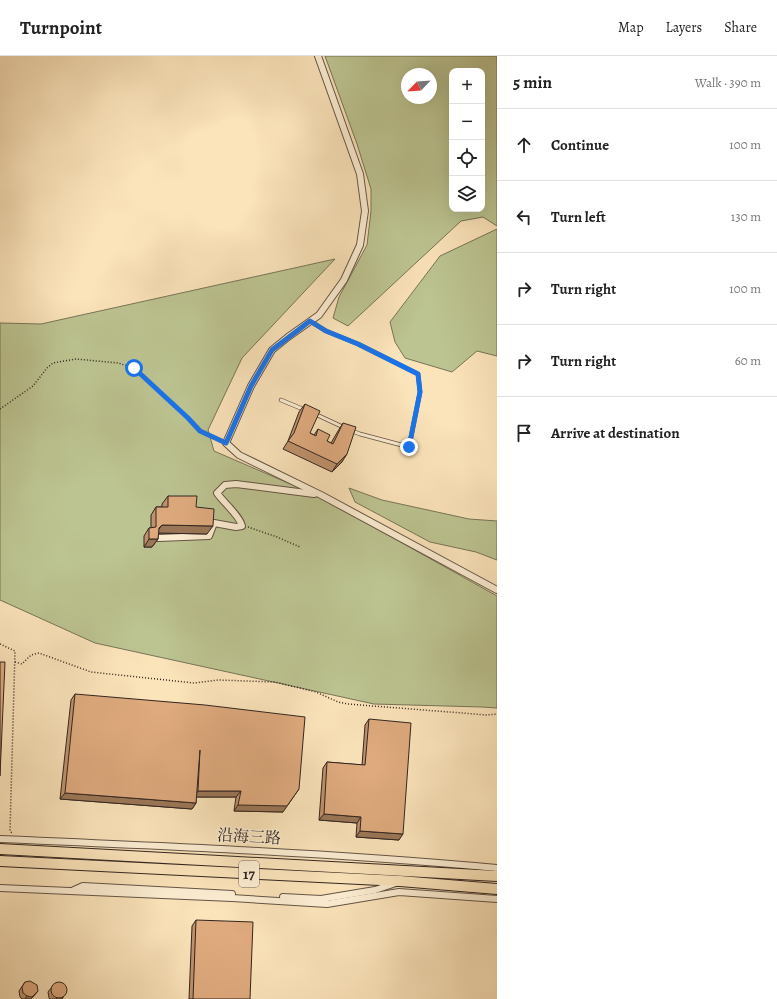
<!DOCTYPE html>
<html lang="en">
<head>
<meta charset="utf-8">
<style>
	body { margin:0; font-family:Alegreya,"Noto Serif TC",serif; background:#f2f2f2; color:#222 }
	.controls { position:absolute; right:12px; top:12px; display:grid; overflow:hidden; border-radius:8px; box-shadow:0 4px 16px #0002 }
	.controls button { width:36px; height:36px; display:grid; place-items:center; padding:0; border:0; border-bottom:1px solid #e0e0e0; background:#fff; color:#222; font:20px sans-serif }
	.compass { position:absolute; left:401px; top:12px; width:36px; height:36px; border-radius:50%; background:#fff; box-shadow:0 4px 16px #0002; rotate:245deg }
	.stop { position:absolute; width:12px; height:12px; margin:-9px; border:3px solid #1a73e8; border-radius:50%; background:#fff }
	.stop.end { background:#1a73e8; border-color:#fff; box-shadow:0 1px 4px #0008 }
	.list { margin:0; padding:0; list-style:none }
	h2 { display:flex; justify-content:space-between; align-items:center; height:52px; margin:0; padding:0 16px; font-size:17px }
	h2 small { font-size:13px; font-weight:400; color:#767676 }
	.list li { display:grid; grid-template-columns:26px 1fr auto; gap:12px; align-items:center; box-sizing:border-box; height:72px; padding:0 16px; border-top:1px solid #e0e0e0 }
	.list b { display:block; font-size:15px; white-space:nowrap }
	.list em { font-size:13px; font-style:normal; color:#767676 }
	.icon { flex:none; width:22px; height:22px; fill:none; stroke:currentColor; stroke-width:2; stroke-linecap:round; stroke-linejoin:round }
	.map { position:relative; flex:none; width:497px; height:943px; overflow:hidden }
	header { display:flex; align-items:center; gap:24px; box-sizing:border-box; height:56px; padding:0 20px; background:#fff; border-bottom:1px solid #e0e0e0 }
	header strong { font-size:19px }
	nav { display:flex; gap:22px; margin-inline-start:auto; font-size:14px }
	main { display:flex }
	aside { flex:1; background:#fff }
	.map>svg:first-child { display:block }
	.green { fill:#bcc491; stroke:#777458; fill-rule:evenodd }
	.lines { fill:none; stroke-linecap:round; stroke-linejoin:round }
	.lane-casing { stroke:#645446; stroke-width:4.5 }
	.street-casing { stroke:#645446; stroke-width:8 }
	.primary-casing { stroke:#322520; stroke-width:12 }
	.path { stroke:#322520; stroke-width:1.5; stroke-dasharray:1 2; stroke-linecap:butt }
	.lane { stroke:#fcedd2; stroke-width:3 }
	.street { stroke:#fcedd2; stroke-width:6 }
	.primary { stroke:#fbe3ba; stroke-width:10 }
	.wall { fill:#bf926c; stroke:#322520 }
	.shaded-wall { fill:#9b7758; stroke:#322520 }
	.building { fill:#deaa7e; stroke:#322520 }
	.route { stroke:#1a73e8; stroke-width:5 }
	.labels { text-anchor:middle; stroke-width:3; stroke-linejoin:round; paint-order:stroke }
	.shield { fill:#fcedd2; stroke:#6f6155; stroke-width:1 }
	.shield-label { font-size:15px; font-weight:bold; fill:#322520 }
	.street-label { font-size:16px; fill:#322520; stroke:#fcedd2 }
</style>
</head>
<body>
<header>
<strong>Turnpoint</strong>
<nav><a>Map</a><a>Layers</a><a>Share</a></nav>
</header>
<main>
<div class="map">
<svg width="497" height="943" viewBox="0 0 497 943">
	<rect width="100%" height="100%" fill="#fbe3ba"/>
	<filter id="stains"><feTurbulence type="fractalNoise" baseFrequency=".005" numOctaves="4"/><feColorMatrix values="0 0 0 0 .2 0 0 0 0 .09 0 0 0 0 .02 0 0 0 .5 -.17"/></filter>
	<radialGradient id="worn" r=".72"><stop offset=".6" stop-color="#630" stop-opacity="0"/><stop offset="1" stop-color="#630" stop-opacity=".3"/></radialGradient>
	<g class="green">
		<path d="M325 0H497V170L483 161 461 165 348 270 333 262 339 241 367 189 371 155V133L357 88ZM452 15H482V153H452ZM407 18H431V42H407Z"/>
		<path d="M497 173V300L477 295 452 316 405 302 395 286 390 266 440 200Z"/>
		<path d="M335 203 242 302 208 374 214 395 295 430 329 446 497 540V652L482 651 374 648 95 587 0 544V267L41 268Z"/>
		<path d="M349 432 382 444 469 463 497 465V504L476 496 430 486 355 446Z"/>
	</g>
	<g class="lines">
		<defs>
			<g id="lane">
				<path d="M310 265 326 275 358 288 418 318 420 336 409 391 360 378 352 375"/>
				<path d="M281 344 305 354"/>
				<path d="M315 358 343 371"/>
			</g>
			<g id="street">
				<path d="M318 0 360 118 365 155 360 189 344 224 319 259 288 281 272 294 251 330 226 387 239 399 321 439 497 534"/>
				<path d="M158 482 209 480 214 467 236 471 242 470C240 460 223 446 217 437L225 429 236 428 314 438"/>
				<path d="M0 783C166 790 332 797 497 812"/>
				<path d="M0 832 232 842 327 848 399 836 497 843"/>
				<path d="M74 834 83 830 232 838"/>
				<path d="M283 841 321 843 375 834 396 827"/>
			</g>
			<g id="primary">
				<path d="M0 793 497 820"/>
				<path d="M0 805 400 825 497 833"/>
			</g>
		</defs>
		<use href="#lane" class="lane-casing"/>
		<use href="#street" class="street-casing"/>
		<use href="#primary" class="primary-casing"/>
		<g class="path">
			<path d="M0 353 33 330 47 312 53 307 76 303 118 307 134 312 188 362 200 375 221 385"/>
			<path d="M248 471 277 481 300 491"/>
			<path d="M0 588 15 595 10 775 12 777"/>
			<path d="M15 606 22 608 31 599 39 597 91 616 194 627 218 624 275 626 316 636 338 646 348 648 487 659 497 658"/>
		</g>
		<use href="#lane" class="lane"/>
		<use href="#street" class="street"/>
		<use href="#primary" class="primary"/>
	</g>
	<g class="wall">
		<path d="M305 348 310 377 314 379 318 373 327 385 331 387 338 375 343 367 342 406 332 416 283 393 288 385 299 356Z"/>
		<path d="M168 440 196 451 207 478 158 477V483L152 491H144V480L149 472H151V459L156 451H162V448Z"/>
		<path d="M75 638 283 756 234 755 236 741H196V747L192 753 60 743 71 644Z"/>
		<path d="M369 663 399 784 356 781 357 767 319 764 323 712 327 706 362 709 365 669Z"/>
		<path d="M196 864 250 943H189L192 870Z"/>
		<path d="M25 926 38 935 31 943H22L20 941 19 935Z"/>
		<path d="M55 927 66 936 62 943H50L49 942 48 936Z"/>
	</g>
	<g class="shaded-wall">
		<path d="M347 398 342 406 332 416 337 408Z"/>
		<path d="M162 469 213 470 207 478 156 477Z"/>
		<path d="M149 483H158L152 491H144Z"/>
		<path d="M299 733 283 756 234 755 238 749Z"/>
		<path d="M198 735H241L236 741H194Z"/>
		<path d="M65 737 196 747 192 753 60 743Z"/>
		<path d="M324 758 361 761 357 767 319 764Z"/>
		<path d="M360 775 403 778 399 784 356 781Z"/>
		<path d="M38 935 31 943H25L27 940Z"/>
		<path d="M66 936 62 943H56L57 942Z"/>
	</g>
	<g class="building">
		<path d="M305 348 320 355 310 377 316 380 318 373 330 379 327 385 333 388 343 367 356 371 347 398 337 408 288 385 294 377Z"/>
		<path d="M168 440H197L196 451 214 453 213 470 162 469 159 472 158 483H149V472L156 471V451H168Z"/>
		<path d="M0 606H5L0 720Z"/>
		<path d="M75 638 205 649 305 661 299 733 287 750 238 749 241 735H198L200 694 196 747 65 737Z"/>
		<path d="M369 663 411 667 403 778 360 775 361 761 324 758 327 706 365 709Z"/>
		<path d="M196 864 253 866 250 943H193Z"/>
		<path d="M30 925 37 929 38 935 32 941 27 940 23 937 22 931 25 926Z"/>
		<circle cx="59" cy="934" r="8"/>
	</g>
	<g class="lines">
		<path class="route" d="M134 312 188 362 200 375 226 387 251 330 272 294 310 265 326 275 358 288 418 318 420 336 409 391"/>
	</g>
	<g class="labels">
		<rect class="shield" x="239" y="805" width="20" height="26" rx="3"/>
		<g class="shield-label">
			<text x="249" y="823">17</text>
		</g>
		<g class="street-label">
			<text transform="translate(249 780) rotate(3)" y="6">沿海三路</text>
		</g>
	</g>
	<rect width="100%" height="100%" filter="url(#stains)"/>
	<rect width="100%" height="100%" fill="url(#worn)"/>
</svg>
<div class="controls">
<button>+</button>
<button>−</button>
<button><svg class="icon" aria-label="locate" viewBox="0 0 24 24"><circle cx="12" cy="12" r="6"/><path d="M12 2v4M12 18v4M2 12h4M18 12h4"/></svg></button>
<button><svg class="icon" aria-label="layers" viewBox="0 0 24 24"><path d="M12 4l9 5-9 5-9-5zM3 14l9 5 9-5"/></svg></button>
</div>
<svg class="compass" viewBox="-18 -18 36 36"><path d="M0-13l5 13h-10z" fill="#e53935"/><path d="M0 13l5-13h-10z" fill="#767676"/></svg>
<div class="stop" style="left:134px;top:312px"></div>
<div class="stop end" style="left:409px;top:391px"></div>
</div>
<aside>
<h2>5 min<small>Walk · 390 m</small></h2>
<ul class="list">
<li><svg class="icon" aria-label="ahead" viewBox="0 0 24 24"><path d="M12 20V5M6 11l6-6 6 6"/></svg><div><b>Continue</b></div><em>100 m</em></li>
<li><svg class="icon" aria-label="left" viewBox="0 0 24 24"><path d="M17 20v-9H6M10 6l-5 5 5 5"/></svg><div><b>Turn left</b></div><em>130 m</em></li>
<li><svg class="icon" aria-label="right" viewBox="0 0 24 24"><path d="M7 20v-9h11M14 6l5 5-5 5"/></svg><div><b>Turn right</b></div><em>100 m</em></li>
<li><svg class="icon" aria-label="right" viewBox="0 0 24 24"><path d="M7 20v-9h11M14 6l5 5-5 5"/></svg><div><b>Turn right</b></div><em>60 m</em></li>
<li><svg class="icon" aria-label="arrive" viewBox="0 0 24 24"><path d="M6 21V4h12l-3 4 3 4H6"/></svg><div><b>Arrive at destination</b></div></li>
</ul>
</aside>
</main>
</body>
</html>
